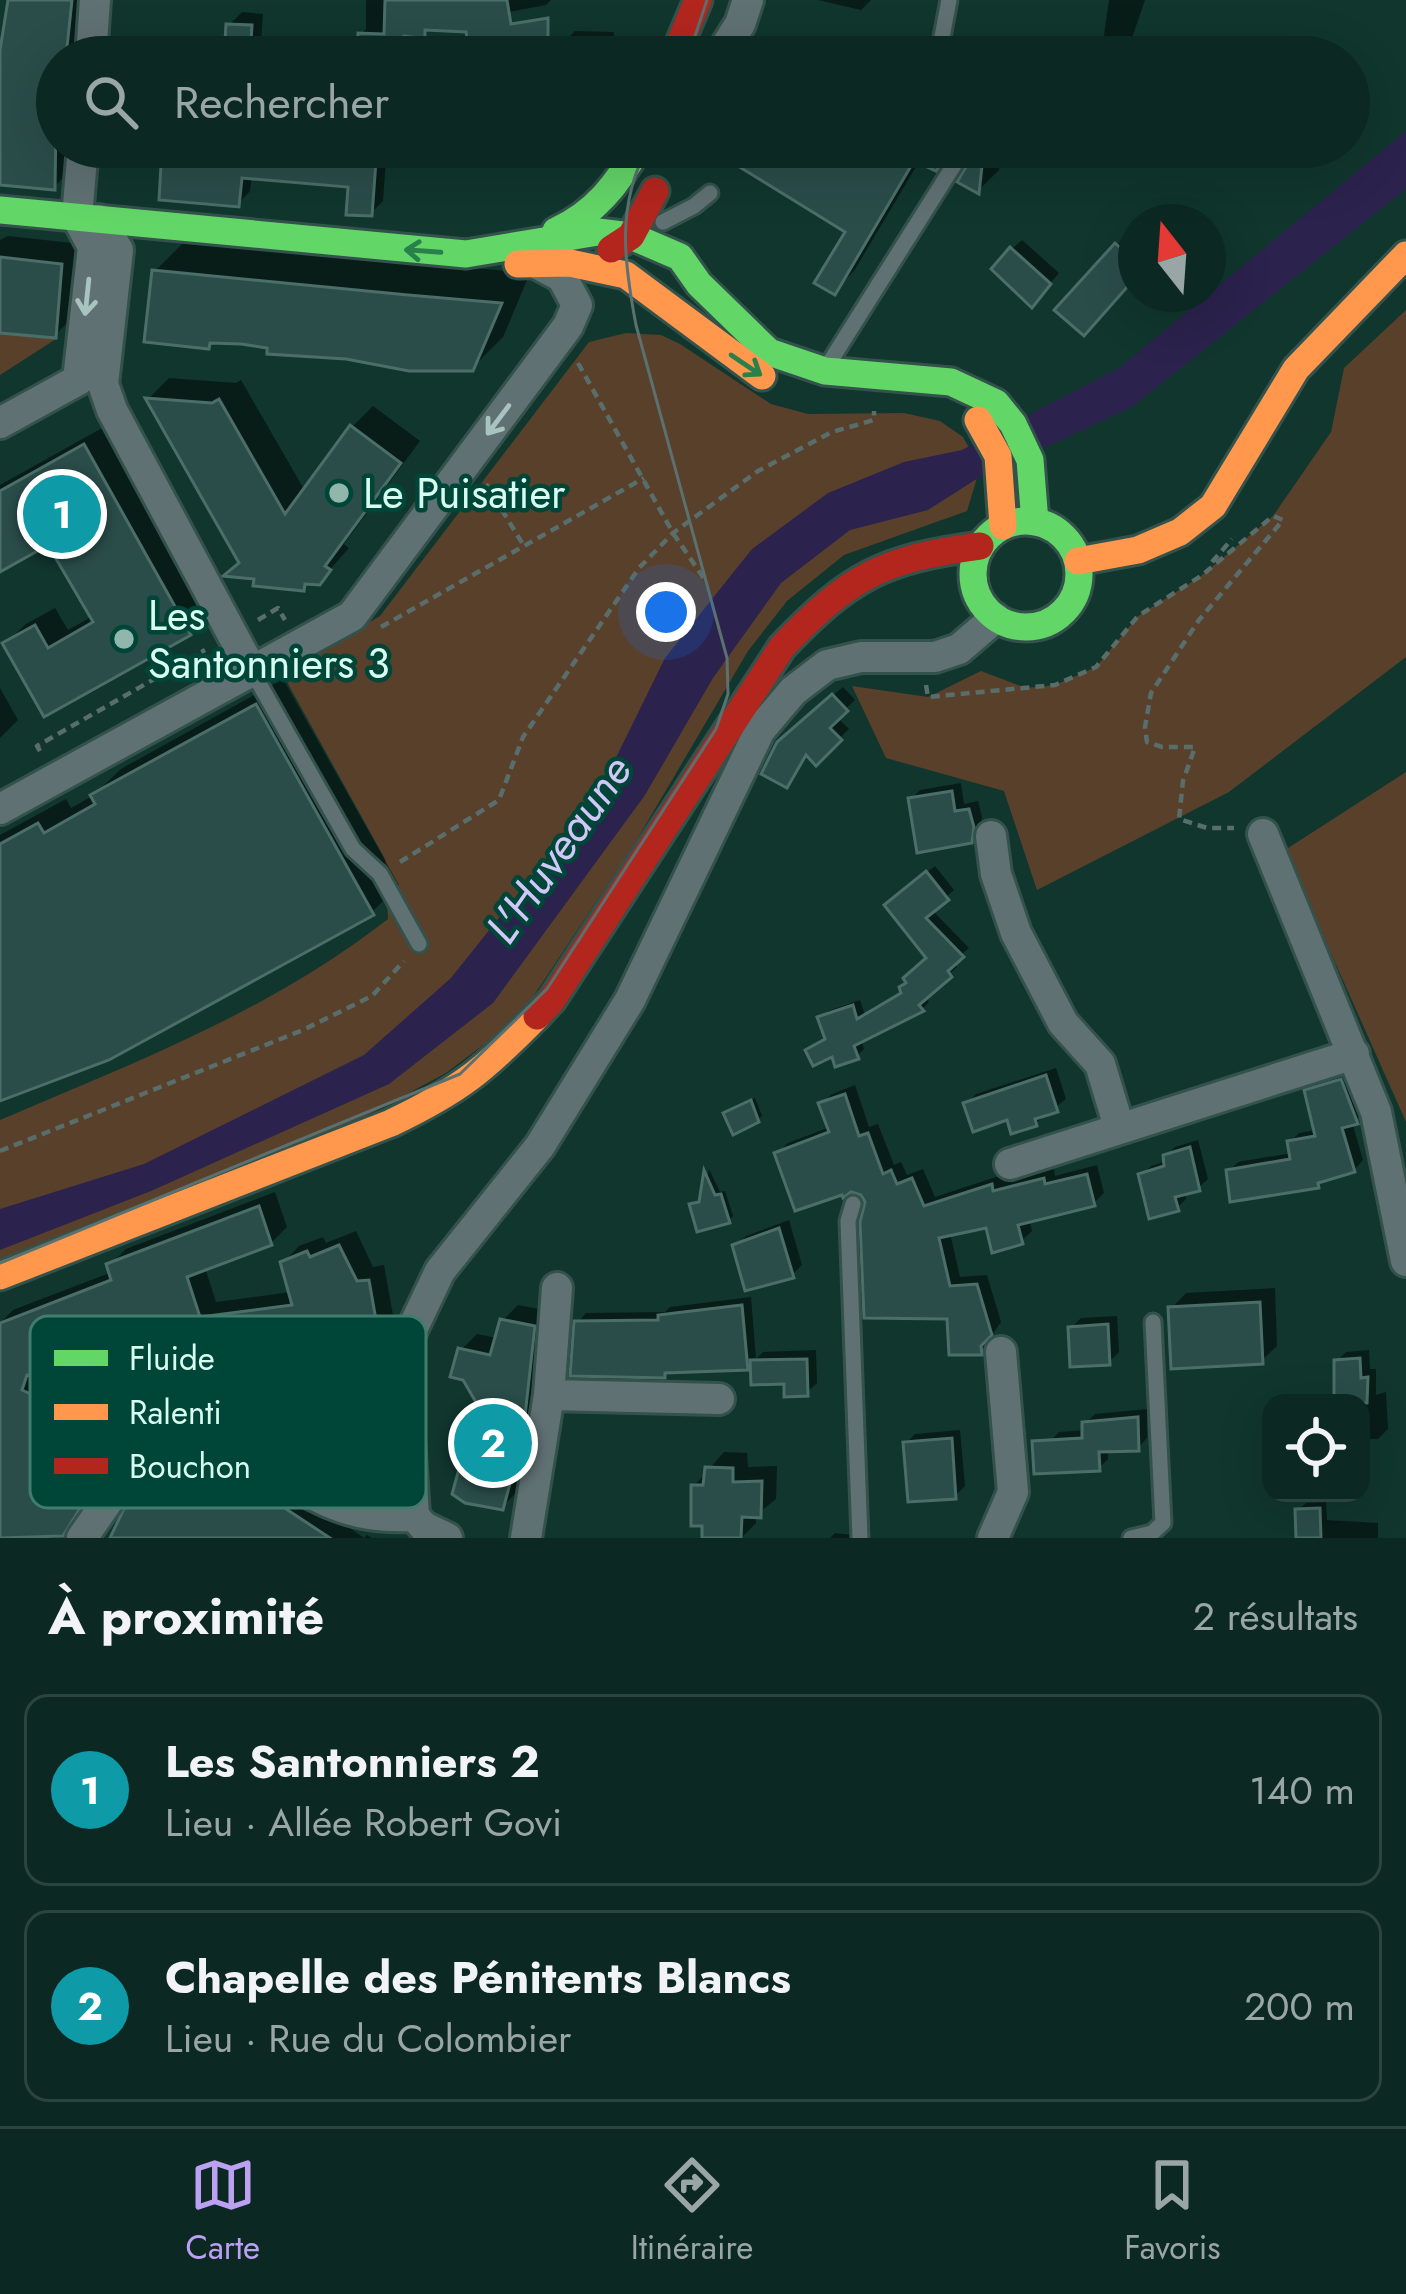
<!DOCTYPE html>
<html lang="fr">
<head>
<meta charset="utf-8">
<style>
	body { margin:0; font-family:Jost,sans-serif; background:#15302a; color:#f1f3f6 }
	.controls { position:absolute; right:36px; bottom:36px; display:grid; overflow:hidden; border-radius:24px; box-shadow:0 12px 48px #0002 }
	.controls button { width:108px; height:108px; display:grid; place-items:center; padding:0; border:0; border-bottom:3px solid #2c4440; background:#0c2822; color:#f1f3f6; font:60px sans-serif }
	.compass { position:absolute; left:1118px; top:204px; width:108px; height:108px; border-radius:50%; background:#0c2822; box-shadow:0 12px 48px #0002; rotate:343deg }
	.you { position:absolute; left:666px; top:612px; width:42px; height:42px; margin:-30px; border:9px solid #fff; border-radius:50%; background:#1a73e8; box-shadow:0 0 0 18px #1a73e833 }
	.badge { display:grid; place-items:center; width:78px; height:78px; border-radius:50%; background:#bca0f2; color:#fff; font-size:39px; font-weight:700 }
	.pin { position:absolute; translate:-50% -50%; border:6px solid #fff; box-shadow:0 3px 12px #0006 }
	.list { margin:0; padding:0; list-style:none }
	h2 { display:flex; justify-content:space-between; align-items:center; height:156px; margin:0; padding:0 48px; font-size:51px }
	h2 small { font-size:39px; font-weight:400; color:#9aa6a5 }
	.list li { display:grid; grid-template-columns:78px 1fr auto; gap:36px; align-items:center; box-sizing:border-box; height:192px; margin:0 24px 24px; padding:0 24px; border:3px solid #2c4440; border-radius:24px }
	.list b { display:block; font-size:45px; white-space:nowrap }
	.list p { margin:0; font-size:39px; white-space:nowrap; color:#9aa6a5 }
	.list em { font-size:39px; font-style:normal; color:#9aa6a5 }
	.icon { flex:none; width:66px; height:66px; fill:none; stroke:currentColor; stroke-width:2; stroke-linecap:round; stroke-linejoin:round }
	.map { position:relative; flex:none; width:1406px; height:1538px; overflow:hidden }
	.search { position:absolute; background:#0c2822; box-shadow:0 12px 48px #0002; left:36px; right:36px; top:36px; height:132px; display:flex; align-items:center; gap:30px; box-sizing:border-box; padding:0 42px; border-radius:66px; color:#9aa6a5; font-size:45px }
	.sheet { height:588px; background:#0c2822 }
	nav { display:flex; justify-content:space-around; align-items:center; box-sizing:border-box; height:168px; border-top:3px solid #2c4440; background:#0c2822; font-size:33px; color:#9aa6a5 }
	nav a { display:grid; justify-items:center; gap:6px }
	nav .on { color:#bca0f2 }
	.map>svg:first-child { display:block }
	.green { fill:#59402b }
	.water { fill:#2b224d }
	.shadow { fill:#0007; fill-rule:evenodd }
	.building { fill:#2a4d4a; stroke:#4b6e69; stroke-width:3; fill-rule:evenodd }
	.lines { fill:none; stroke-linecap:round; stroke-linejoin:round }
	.lane-casing { stroke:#33524b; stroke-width:21 }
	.street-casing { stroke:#33524b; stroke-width:36 }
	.fast-casing { stroke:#33524b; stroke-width:33 }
	.slow-casing { stroke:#33524b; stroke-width:33 }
	.jam-casing { stroke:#33524b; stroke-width:33 }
	.path { stroke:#596d6b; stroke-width:4.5; stroke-dasharray:9 6; stroke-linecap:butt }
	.lane { stroke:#607173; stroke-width:15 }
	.street { stroke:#607173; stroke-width:30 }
	.fast { stroke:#63d668; stroke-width:27 }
	.slow { stroke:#ff974d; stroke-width:27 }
	.jam { stroke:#b3261e; stroke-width:27 }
	.tram { stroke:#5b706f; stroke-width:3 }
	.oneway { stroke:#28804b }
	.oneway2 { stroke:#a7c4be }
	.poi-dot { fill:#91b7ac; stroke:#004638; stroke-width:4.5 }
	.labels { text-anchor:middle; stroke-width:9; stroke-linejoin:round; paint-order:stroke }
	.poi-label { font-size:42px; fill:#d7fcf0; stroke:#004638; text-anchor:start }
	.water-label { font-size:45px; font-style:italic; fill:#d1c8f9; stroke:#004638 }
	.key { fill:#004638; stroke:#407d6f; stroke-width:3 }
	.key-label { font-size:33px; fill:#d7fcf0 }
</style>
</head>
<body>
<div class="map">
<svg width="1406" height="1538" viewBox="0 0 1406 1538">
	<rect width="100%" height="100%" fill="#10362e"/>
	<g class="green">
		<path d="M1406 310V657L1229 792 1037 890 1004 791 886 758 852 686 928 697 981 671 1026 688 1055 685 1096 667 1138 616 1201 576 1273 516 1331 432 1344 368Z"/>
		<path d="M0 333 56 339 0 375Z"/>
		<path d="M626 333 661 335 680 344 771 404 808 414 904 413 940 421 963 437 980 468 967 511 844 555 787 601 748 651 632 848 519 1018 446 1073 353 1123 0 1264V1120C138 1061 268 1012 388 919L385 859 282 673 380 616 589 342Z"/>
		<path d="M1406 772V1122L1285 850Z"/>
	</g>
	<path class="water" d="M1406 131V189L1132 407 975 480 928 510 850 530 781 583 713 678 645 795 493 1003 389 1084 151 1191 0 1250V1209L144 1164 364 1055 451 978 534 874 606 778 665 658 752 549 828 493 904 462 962 450 1119 368Z"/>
	<g class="shadow">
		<path d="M10 0H99L93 57H57V147H84L83 157 54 187 0 183V94Z"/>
		<path d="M366 0H551L546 5 432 27 424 35 403 33 395 40 394 57H360L361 34 366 29Z"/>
		<path d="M818 0H871L861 10Z"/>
		<path d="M1109 0H1145L1132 38 1113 57 1101 56Z"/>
		<path d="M242 12 263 14 260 57H227L229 25Z"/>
		<path d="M575 31 614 32V57H565V41Z"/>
		<path d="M166 147H387L383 201 371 213 351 185 252 176 250 191 238 204Z"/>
		<path d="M752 147H1001L999 170 979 190 961 151 951 152 935 168 920 160 854 271 834 291 850 231Z"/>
		<path d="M8 236 81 244 76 314 55 335 0 330V240Z"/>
		<path d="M1022 240 1059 273 1041 294 1012 249Z"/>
		<path d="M185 241 530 273 503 337 472 368 214 340 208 346 155 271Z"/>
		<path d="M1121 241 1136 254V274L1058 309Z"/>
		<path d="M169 378 236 383 241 380 305 491 352 427 373 406 420 441 344 544 349 548 319 582 310 581 303 588 257 576 241 562 149 398Z"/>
		<path d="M104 427 209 613 189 632 45 713 6 643 26 624 55 608 68 630 93 616 50 540 0 568V485Z"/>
		<path d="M283 679 399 885 372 912 0 1098V835L66 799 71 808 94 795 121 769Z"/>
		<path d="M843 687 855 700 837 717 849 729 816 761 808 753 786 784 790 733Z"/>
		<path d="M0 688 18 720 0 738Z"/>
		<path d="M961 783 964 804 978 801 982 817 980 831 971 840 911 799 920 790Z"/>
		<path d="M935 866 954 890 932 910 969 948 953 962 957 967 925 996 929 1002 922 1009 861 1039 864 1049 857 1056 809 1051 828 1037 821 1018 828 1011 860 1000 865 1015 904 991 930 957 895 898Z"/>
		<path d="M1056 1068 1066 1099 1036 1123 967 1104 976 1094Z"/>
		<path d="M1351 1072 1366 1112 1352 1122 1363 1160 1354 1170 1325 1177 1317 1185 1229 1171 1238 1162 1292 1153 1290 1142 1299 1133 1316 1130 1307 1091 1317 1082Z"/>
		<path d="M855 1085 869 1127 878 1124 894 1165 901 1162 907 1175 923 1169 935 1197 1002 1175 1004 1182 1054 1169 1055 1176 1097 1165 1104 1193 1094 1203 1029 1219 1032 1231 1021 1241 988 1224 950 1233 960 1277 987 1275 1001 1322 980 1352 950 1316 865 1195 777 1154 788 1143 830 1127 821 1104 832 1094Z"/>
		<path d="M755 1098 762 1116 757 1120 726 1113Z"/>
		<path d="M1198 1140 1208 1179 1198 1188 1185 1192 1186 1199 1177 1208 1142 1175 1151 1166 1167 1161 1166 1156 1175 1147Z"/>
		<path d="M709 1169 720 1192 725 1191 733 1216 729 1220 692 1205 702 1200Z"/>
		<path d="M275 1192 287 1227 271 1243 205 1268 216 1302 291 1292 283 1263 299 1246 323 1237 326 1243 356 1231 373 1267 384 1265 402 1365 406 1448 389 1465 221 1418 55 1379 54 1383 128 1416 110 1467 78 1516 61 1534 55 1538H0V1323L13 1310 112 1272 110 1265 126 1249ZM351 1333 361 1412 222 1348Z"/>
		<path d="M789 1220 802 1265 792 1275 736 1246 746 1236Z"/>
		<path d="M1275 1288 1277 1346 1261 1361 1171 1309 1186 1293Z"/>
		<path d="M751 1297 756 1359 763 1352 816 1350 817 1383 806 1393 753 1361 747 1367 669 1370 664 1375 577 1323 586 1313 665 1312 670 1307Z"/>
		<path d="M518 1305 549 1311 538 1416 518 1491 502 1507 480 1403 461 1350 477 1334 497 1338 502 1321Z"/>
		<path d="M1117 1316 1119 1352 1109 1362 1071 1328 1081 1318Z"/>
		<path d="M1369 1350 1370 1369H1376V1395L1386 1392 1388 1429 1378 1439H1361V1403L1337 1361 1346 1352Z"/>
		<path d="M1147 1409V1438L1138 1448 1108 1449V1459L1099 1468 1049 1442 1059 1432 1085 1430V1424L1095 1414Z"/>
		<path d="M960 1430 965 1486 955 1496 906 1443 915 1434Z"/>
		<path d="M167 1439 282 1480 364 1538 367 1535 372 1538H109L131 1507 150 1456Z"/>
		<path d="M724 1452 747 1453 748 1467 777 1466 776 1499 756 1515V1523L741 1538H705L694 1486Z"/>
		<path d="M1326 1502 1327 1520 1378 1523V1538H1299L1298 1510 1306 1503Z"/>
		<path d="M835 1533 855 1535V1538H830Z"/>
	</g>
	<g class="building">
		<path d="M8 0H72L66 57H57L55 190 0 185V50Z"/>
		<path d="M385 0H507L511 24 548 18V51L470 57 466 32 425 30V39L404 36 379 57H357L358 33 384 34Z"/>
		<path d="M226 24 252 25 250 57H224Z"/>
		<path d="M162 147H266L350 154V147H377L372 216 346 215 348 187 242 178 239 207 159 200Z"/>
		<path d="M749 147H984L979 194 957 182 966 167 959 154 947 155 936 171 914 161 835 295 814 283 845 232 738 166Z"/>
		<path d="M1115 243 1136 262V277L1084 336 1054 310Z"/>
		<path d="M1010 247 1051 284 1032 308 991 269Z"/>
		<path d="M0 257 62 264 56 338 0 333Z"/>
		<path d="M152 270 408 295 502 303 473 371H409L346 359 267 354V348L241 344 210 343 209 349 144 342Z"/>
		<path d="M145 398 212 403 219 399 285 514 350 425 401 463 325 566 331 570 320 585 305 584 304 591 253 586 254 579 223 576 239 563Z"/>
		<path d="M84 444 191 635 44 717 2 643 35 625 48 648 93 622 48 545 0 572V491Z"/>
		<path d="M832 694 848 711 830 728 842 740 816 766 806 755 787 788 761 774 777 742Z"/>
		<path d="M256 704 374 915 109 1060 0 1101V844L38 823 44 833 95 804 90 795Z"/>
		<path d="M952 791 955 811 969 809 974 827 972 843 917 853 908 798Z"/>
		<path d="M926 871 949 900 926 918 964 957 948 971 952 977 919 1005 924 1011 854 1046 859 1059 835 1067 832 1057 813 1066 805 1050 825 1039 817 1017 853 1005 857 1019 901 993 899 987 906 983 903 978 926 958 884 905Z"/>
		<path d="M1046 1075 1058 1112 1035 1119 1037 1126 1011 1134 1007 1120 973 1132 963 1103Z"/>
		<path d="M1341 1079 1358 1124 1342 1128 1355 1172 1318 1183 1319 1188 1230 1202 1226 1170 1290 1159 1287 1141 1315 1136 1304 1090Z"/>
		<path d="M845 1094 859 1136 868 1133 883 1174 891 1170 897 1184 912 1178 924 1206 992 1184 993 1191 1044 1178 1045 1184 1087 1174 1095 1206 1018 1225 1023 1244 992 1253 986 1228 939 1238 950 1286 977 1284 992 1335 981 1346 982 1355H949L947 1319 864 1318 860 1222 865 1202 861 1195 851 1192 843 1198 842 1195 795 1211 774 1153 829 1132 818 1103Z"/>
		<path d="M751 1100 759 1122 733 1135 723 1113Z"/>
		<path d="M1190 1147 1200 1191 1175 1197 1179 1211 1149 1219 1138 1174 1164 1166 1163 1155Z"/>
		<path d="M704 1170 715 1195 721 1194 730 1223 697 1232 689 1204 699 1202Z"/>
		<path d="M259 1206 272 1245 187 1277 200 1317 292 1305 280 1262 307 1251 310 1257 339 1245 357 1281 369 1280 387 1383 391 1467 365 1484 220 1421 219 1424 27 1375 22 1390 114 1432 94 1486 63 1536 0 1538V1323L111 1280 106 1264ZM348 1336 361 1434 186 1355 260 1347V1344Z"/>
		<path d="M779 1228 794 1278 745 1291 732 1245Z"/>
		<path d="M1260 1302 1263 1364 1171 1369 1168 1307Z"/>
		<path d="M742 1305 748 1370 665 1373V1378L570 1376 574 1321 658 1320V1315Z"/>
		<path d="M500 1319 535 1326 523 1434 503 1510 465 1503 452 1494 477 1404 463 1380 450 1377 458 1348 490 1355Z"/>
		<path d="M1108 1324 1110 1365 1070 1367 1068 1327Z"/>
		<path d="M1360 1358 1361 1378 1368 1377 1367 1403H1334V1360Z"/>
		<path d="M807 1359 808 1396 784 1397V1384L751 1385 750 1360Z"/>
		<path d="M1138 1417 1139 1451 1099 1452 1100 1471 1034 1474 1032 1441 1082 1438V1422Z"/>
		<path d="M952 1438 956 1499 908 1502 903 1442Z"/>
		<path d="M151 1452 265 1495 330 1538H110Z"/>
		<path d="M705 1467 733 1468V1482L762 1481 761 1518 742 1517 741 1538H702V1526H691V1485H703Z"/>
		<path d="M1320 1508 1321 1538H1296L1295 1509Z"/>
	</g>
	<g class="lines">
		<defs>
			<g id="lane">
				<path d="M939 53 949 0"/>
				<path d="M663 222 694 206 710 193"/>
				<path d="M826 368 954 165"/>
				<path d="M252 671 353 849 380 874 419 944"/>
				<path d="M853 1204 848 1221 860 1538"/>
				<path d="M1131 1538 1152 1533 1163 1523 1153 1322"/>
			</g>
			<g id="street">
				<path d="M91 57 95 0"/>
				<path d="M719 57 740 24 748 0"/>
				<path d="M99 220 118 250 103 384 112 410 252 671"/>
				<path d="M78 380 93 247 77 217 83 147"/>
				<path d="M0 423 78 380"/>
				<path d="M0 809 352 616 568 326 577 305 562 277 538 264"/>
				<path d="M1263 834 1376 1112 1406 1261"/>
				<path d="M991 836 996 874 1016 933 1063 1023 1100 1064 1119 1127"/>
				<path d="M1010 1164 1354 1054"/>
				<path d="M549 1395 719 1399"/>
				<path d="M414 1516 406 1390 409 1336 440 1271 540 1146 630 1000 760 730 793 691 827 665 861 657H935L959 649 995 618"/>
				<path d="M414 1516 424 1527 447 1538"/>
				<path d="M82 1538 112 1495 131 1441C134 1439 144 1433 147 1432 184 1424 294 1487 331 1503 359 1515 384 1517 414 1516"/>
				<path d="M526 1538 549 1395 557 1288"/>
				<path d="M993 1538 1013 1492 1001 1352"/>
			</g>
			<g id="fast">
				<path d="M0 210 466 254 598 232 631 236 680 257 699 284 769 352 825 371 951 382 996 403 1013 424 1030 460 1035 522"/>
				<path d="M556 231C595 213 618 184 638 147"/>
				<circle cx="1026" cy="574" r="53"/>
			</g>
			<g id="slow">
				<path d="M518 264 570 263 626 275 762 376"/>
				<path d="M978 420 998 456 1003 526"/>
				<path d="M1078 561 1138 550 1180 532 1213 506 1296 369 1406 255"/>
				<path d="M0 1276 391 1123C460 1090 484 1070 537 1016"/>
			</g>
			<g id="jam">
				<path d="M674 57 698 0"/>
				<path d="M611 249 631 236 655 191"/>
				<path d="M537 1016 552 1000 782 647C850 576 882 559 980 546"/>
			</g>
		</defs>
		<use href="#lane" class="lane-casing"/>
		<use href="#street" class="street-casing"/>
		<use href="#fast" class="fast-casing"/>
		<use href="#slow" class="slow-casing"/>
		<use href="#jam" class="jam-casing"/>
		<g class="path">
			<path d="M578 363 673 533 707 583"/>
			<path d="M486 484 524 546"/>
			<path d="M1212 562 1232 539"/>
			<path d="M258 620 278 608 285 620"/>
			<path d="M381 627 644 478"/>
			<path d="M926 685 928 697 1055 685 1096 667 1138 616 1201 576 1273 516 1283 520 1199 620 1151 693 1145 727 1147 742 1162 747H1195L1183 781 1179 819 1207 828H1234"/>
			<path d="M40 751 37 746 205 650"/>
			<path d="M400 862 499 800 523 737 639 568 673 533 758 471 832 432 874 420V411"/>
			<path d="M0 1151 303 1030 372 996 404 961"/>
		</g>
		<use href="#lane" class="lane"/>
		<use href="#street" class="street"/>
		<use href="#fast" class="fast"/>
		<use href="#slow" class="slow"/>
		<use href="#jam" class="jam"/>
		<g class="tram">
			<path d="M688 57 707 0"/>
			<path d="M0 1263 460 1074 547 989 716 729 728 694 727 658 636 325C624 262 616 205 648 147"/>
		</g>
	</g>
	<defs><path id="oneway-shaft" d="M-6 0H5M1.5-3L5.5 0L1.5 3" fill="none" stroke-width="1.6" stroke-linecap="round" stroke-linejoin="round" transform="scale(3)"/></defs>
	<g class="oneway">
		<use href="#oneway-shaft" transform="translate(423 251) rotate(-176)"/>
		<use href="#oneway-shaft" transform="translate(746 365) rotate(34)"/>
	</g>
	<g class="oneway2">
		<use href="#oneway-shaft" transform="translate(87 297) rotate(96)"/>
		<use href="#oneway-shaft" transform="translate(498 420) rotate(127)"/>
	</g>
	<g class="poi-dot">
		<circle cx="339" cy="493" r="12"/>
		<circle cx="124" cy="639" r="12"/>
	</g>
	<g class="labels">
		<g class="poi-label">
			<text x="363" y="508">Le Puisatier</text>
			<text x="148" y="630">Les<tspan x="148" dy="48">Santonniers 3</tspan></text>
		</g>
		<g class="water-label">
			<text transform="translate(558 849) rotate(-55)" y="16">L'Huveaune</text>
		</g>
	</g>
	<rect x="30" y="1316" width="396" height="192" rx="18" class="key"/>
	<rect x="54" y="1350" width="54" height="16" fill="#63d668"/>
	<rect x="54" y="1404" width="54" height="16" fill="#ff974d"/>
	<rect x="54" y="1458" width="54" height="16" fill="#b3261e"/>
	<g class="key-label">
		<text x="129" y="1370">Fluide</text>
		<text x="129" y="1424">Ralenti</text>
		<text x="129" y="1478">Bouchon</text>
	</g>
</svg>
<div class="controls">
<button><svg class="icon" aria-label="locate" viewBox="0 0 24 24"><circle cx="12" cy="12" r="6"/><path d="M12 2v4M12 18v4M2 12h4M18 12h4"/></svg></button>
</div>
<svg class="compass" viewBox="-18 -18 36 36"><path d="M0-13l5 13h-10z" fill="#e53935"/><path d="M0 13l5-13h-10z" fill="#9aa6a5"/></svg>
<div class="you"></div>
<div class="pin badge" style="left:62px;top:514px;background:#0f9aa8">1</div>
<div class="pin badge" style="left:493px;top:1443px;background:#0f9aa8">2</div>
<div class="search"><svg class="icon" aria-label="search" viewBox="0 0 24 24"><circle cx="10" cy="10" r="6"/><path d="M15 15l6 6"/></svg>Rechercher</div>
</div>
<section class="sheet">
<h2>À proximité<small>2 résultats</small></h2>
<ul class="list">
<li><span class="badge" style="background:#0f9aa8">1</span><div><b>Les Santonniers 2</b><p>Lieu · Allée Robert Govi</p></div><em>140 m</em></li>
<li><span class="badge" style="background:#0f9aa8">2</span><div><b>Chapelle des Pénitents Blancs</b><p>Lieu · Rue du Colombier</p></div><em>200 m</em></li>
</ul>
</section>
<nav>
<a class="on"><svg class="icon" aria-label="map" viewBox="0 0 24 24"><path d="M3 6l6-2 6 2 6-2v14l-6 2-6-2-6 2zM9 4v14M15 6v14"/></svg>Carte</a>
<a><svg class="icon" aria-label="directions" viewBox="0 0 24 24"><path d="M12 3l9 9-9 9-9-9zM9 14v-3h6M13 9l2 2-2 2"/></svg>Itinéraire</a>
<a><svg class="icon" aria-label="saved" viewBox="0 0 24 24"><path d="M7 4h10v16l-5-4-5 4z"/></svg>Favoris</a>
</nav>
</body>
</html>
